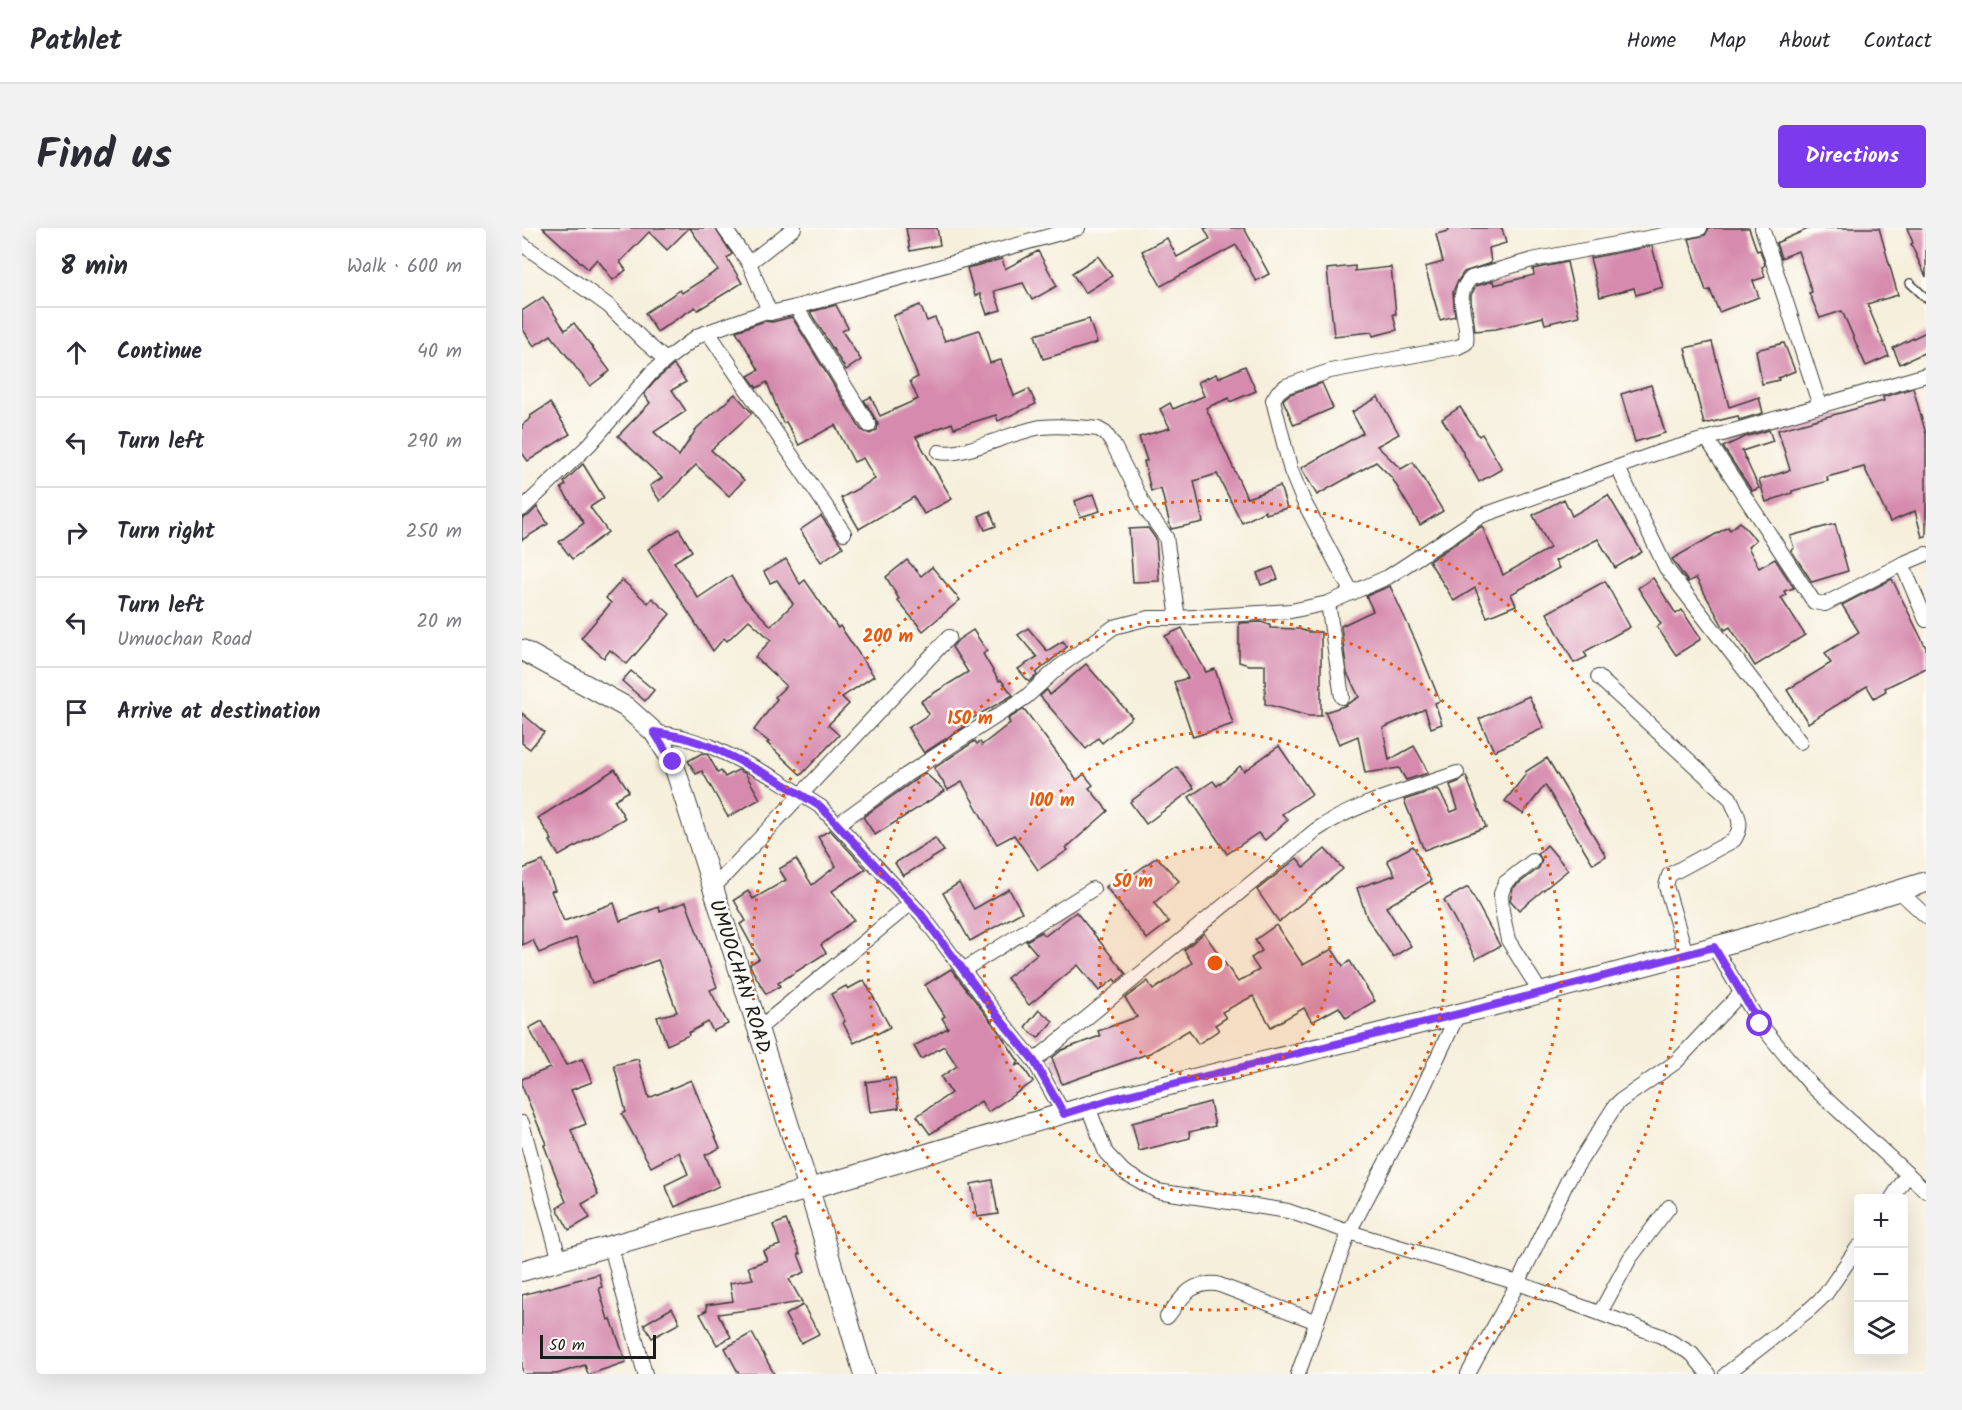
<!DOCTYPE html>
<html lang="en">
<head>
<meta charset="utf-8">
<style>
	body { margin:0; font-family:Kalam,sans-serif; background:#f2f2f3; color:#2b2b33 }
	.controls { position:absolute; right:18px; bottom:18px; display:grid; overflow:hidden; border-radius:6px; box-shadow:0 6px 24px #0002 }
	.controls button { width:54px; height:54px; display:grid; place-items:center; padding:0; border:0; border-bottom:2px solid #e1e1e2; background:#fff; color:#2b2b33; font:30px sans-serif }
	.scale { position:absolute; left:18px; bottom:15px; width:116px; box-sizing:border-box; padding-left:6px; border:3px solid #1c1c1c; border-top:0; font-size:16px; line-height:21px; white-space:nowrap; color:#1c1c1c; -webkit-text-stroke:4px #fdfcf7; paint-order:stroke }
	.stop { position:absolute; width:18px; height:18px; margin:-14px; border:4px solid #7c3aed; border-radius:50%; background:#fff }
	.stop.end { background:#7c3aed; border-color:#fff; box-shadow:0 2px 6px #0008 }
	.list { margin:0; padding:0; list-style:none }
	h2 { display:flex; justify-content:space-between; align-items:center; height:78px; margin:0; padding:0 24px; font-size:26px }
	h2 small { font-size:20px; font-weight:400; color:#7c7c81 }
	.list li { display:grid; grid-template-columns:39px 1fr auto; gap:18px; align-items:center; box-sizing:border-box; height:90px; padding:0 24px; border-top:2px solid #e1e1e2 }
	.list b { display:block; font-size:22px; white-space:nowrap }
	.list p { margin:0; font-size:20px; white-space:nowrap; color:#7c7c81 }
	.list em { font-size:20px; font-style:normal; color:#7c7c81 }
	.icon { flex:none; width:33px; height:33px; fill:none; stroke:currentColor; stroke-width:2; stroke-linecap:round; stroke-linejoin:round }
	.map { position:relative; flex:none; width:1404px; height:1146px; overflow:hidden; border-radius:6px }
	header { display:flex; align-items:center; gap:36px; box-sizing:border-box; height:84px; padding:0 30px; background:#fff; border-bottom:2px solid #e1e1e2 }
	header strong { font-size:28px }
	nav { display:flex; gap:33px; margin-inline-start:auto; font-size:21px }
	.intro { display:flex; align-items:center; justify-content:space-between; box-sizing:border-box; height:144px; padding:0 36px }
	h1 { margin:0; font-size:42px }
	.button { padding:15px 27px; border-radius:6px; background:#7c3aed; color:#fff; font-size:21px; font-weight:700 }
	main { display:flex; gap:36px; padding:0 36px }
	aside { flex:1; background:#fff; border-radius:6px; box-shadow:0 6px 24px #0002 }
	.map>svg:first-child { display:block }
	.building { fill:#d68aad }
	.lines { fill:none; stroke-linecap:round; stroke-linejoin:round }
	.lane-casing { stroke:#3d3c39; stroke-width:10 }
	.street-casing { stroke:#3d3c39; stroke-width:16 }
	.secondary-casing { stroke:#3d3c39; stroke-width:22 }
	.lane { stroke:#fff; stroke-width:7 }
	.street { stroke:#fff; stroke-width:14 }
	.secondary { stroke:#fff; stroke-width:20 }
	.route { stroke:#7c3aed; stroke-width:8 }
	.ring { fill:none; stroke:#e8590c; stroke-width:3; stroke-dasharray:3 6 }
	.labels { text-anchor:middle; stroke-width:5; stroke-linejoin:round; paint-order:stroke }
	.street-label { font-size:20px; fill:#1c1c1c; stroke:#fdfcf7 }
	.centre { fill:#e8590c; stroke:#fdfcf7; stroke-width:3 }
	.ring-label { font-size:18px; text-anchor:middle; font-weight:bold; fill:#e8590c; stroke:#fdfcf7; stroke-width:5; stroke-linejoin:round; paint-order:stroke }
</style>
</head>
<body>
<header>
<strong>Pathlet</strong>
<nav><a>Home</a><a>Map</a><a>About</a><a>Contact</a></nav>
</header>
<div class="intro"><h1>Find us</h1><a class="button">Directions</a></div>
<main>
<aside>
<h2>8 min<small>Walk · 600 m</small></h2>
<ul class="list">
<li><svg class="icon" aria-label="ahead" viewBox="0 0 24 24"><path d="M12 20V5M6 11l6-6 6 6"/></svg><div><b>Continue</b></div><em>40 m</em></li>
<li><svg class="icon" aria-label="left" viewBox="0 0 24 24"><path d="M17 20v-9H6M10 6l-5 5 5 5"/></svg><div><b>Turn left</b></div><em>290 m</em></li>
<li><svg class="icon" aria-label="right" viewBox="0 0 24 24"><path d="M7 20v-9h11M14 6l5 5-5 5"/></svg><div><b>Turn right</b></div><em>250 m</em></li>
<li><svg class="icon" aria-label="left" viewBox="0 0 24 24"><path d="M17 20v-9H6M10 6l-5 5 5 5"/></svg><div><b>Turn left</b><p>Umuochan Road</p></div><em>20 m</em></li>
<li><svg class="icon" aria-label="arrive" viewBox="0 0 24 24"><path d="M6 21V4h12l-3 4 3 4H6"/></svg><div><b>Arrive at destination</b></div></li>
</ul>
</aside>
<div class="map">
<svg width="1404" height="1146" viewBox="0 0 1404 1146">
	<rect width="100%" height="100%" fill="#fdfcf7"/>
	<filter id="ink" filterUnits="userSpaceOnUse"><feTurbulence type="fractalNoise" baseFrequency=".0167" numOctaves="2"/><feDisplacementMap in="SourceGraphic" scale="12" xChannelSelector="R" yChannelSelector="G"/><feConvolveMatrix kernelMatrix="1 2 1 2 8 2 1 2 1" color-interpolation-filters="sRGB"/></filter>
	<filter id="wash" filterUnits="userSpaceOnUse"><feTurbulence type="fractalNoise" baseFrequency=".008" numOctaves="4" result="noise"/><feDisplacementMap in="SourceGraphic" scale="24" xChannelSelector="R" yChannelSelector="G"/><feGaussianBlur stdDeviation="1.35" result="paint"/><feColorMatrix in="noise" values="0 0 0 0 0 0 0 0 0 0 0 0 0 0 0 0 0 1.4 0 .05"/><feComposite in="paint" operator="in"/></filter>
	<g filter="url(#wash)">
		<rect width="100%" height="100%" fill="#f6efdc"/>
		<g id="blocks">
			<g class="building">
				<path d="M21 0H167L145 22 127 4 98 34 104 42 91 52 75 31 66 41Z"/>
				<path d="M168 0H193L210 26 205 30 220 55 176 82 173 79 135 104 123 85 158 62 160 65 196 42Z"/>
				<path d="M384 0H415L418 17 388 23Z"/>
				<path d="M682 0H722L747 46 734 53 714 17 639 58 620 23 645 10 655 29 688 11Z"/>
				<path d="M926 0H980L984 15 967 20 969 35 942 44 935 54 931 64 933 88 918 92 903 39 921 34 914 6 927 3Z"/>
				<path d="M1187 0H1227L1235 23 1238 22 1243 37 1240 39 1243 49 1231 53 1237 69 1197 84 1188 62 1184 63 1167 11 1183 7Z"/>
				<path d="M1288 0H1357L1376 67 1345 76 1367 128 1344 138 1320 83 1298 90 1287 65 1290 64 1276 23 1259 30 1254 15Z"/>
				<path d="M1385 0H1404V49L1389 16 1391 15Z"/>
				<path d="M1130 18 1141 59 1114 67 1112 60 1078 69 1068 30Z"/>
				<path d="M516 23 535 58 510 72 501 55 472 63 479 82 465 86 458 66 453 68 445 40 480 31 483 41Z"/>
				<path d="M576 28 590 48 563 65 550 45Z"/>
				<path d="M1045 34 1057 88 1023 96 1021 89 974 101 953 103 949 73V67L954 58 971 53 972 57 1012 47 1011 41Z"/>
				<path d="M833 38V43L869 39 874 86H871L875 102 851 108 850 104 812 108 805 41Z"/>
				<path d="M21 69 43 102 52 95 88 143 68 158 29 107 12 118 0 100V83Z"/>
				<path d="M314 77 326 100 320 103 339 132 324 142 288 84Z"/>
				<path d="M398 77 405 93 413 90 423 113 457 102 468 135 479 132 492 168 507 161 514 176 476 193 474 187 432 200 430 195 394 209 430 271 402 286 392 269 337 301 319 270 353 251 341 230 332 234 313 197 277 217 264 194 261 195 245 154 235 160 226 148 237 142 214 103 243 93 250 94 270 89 339 202 348 206 355 202 356 196 342 172 349 169 358 188 396 171 388 153 396 149 371 88Z"/>
				<path d="M567 91 575 115 521 131 513 107Z"/>
				<path d="M1404 104V124L1378 136 1371 120Z"/>
				<path d="M1190 114 1207 179 1237 169 1241 185 1217 192 1216 188 1182 196 1163 120Z"/>
				<path d="M1262 115 1273 143 1256 150 1257 152 1240 156 1234 122Z"/>
				<path d="M152 137 164 154 150 162 164 183 132 204 157 228 175 200 213 166 230 185 189 222 222 252 207 268 174 237 138 273 128 258 140 250 96 208 128 175 122 166 135 151Z"/>
				<path d="M723 138 734 163 708 174 707 170 684 180 725 270 758 258 765 280 744 286 743 283 720 295 695 246 672 253 681 294 649 301 639 261 629 263 622 233H625L617 209 648 200 638 181 648 175 651 181 682 168 676 154 694 146 696 150Z"/>
				<path d="M800 155 811 180 772 197 761 172 763 170 768 166Z"/>
				<path d="M1129 157 1143 205 1113 214 1099 166Z"/>
				<path d="M1391 160 1404 206V308L1400 309 1393 283 1368 294 1342 239 1305 249 1306 253 1270 263V265L1244 274 1237 252 1268 242 1256 202 1362 173 1361 169Z"/>
				<path d="M856 169 877 206 855 218 879 241 891 234 921 283 898 297 870 250 854 234 795 267 779 240 841 205 830 184Z"/>
				<path d="M28 175 48 206 6 233 0 225V197L9 190 8 188Z"/>
				<path d="M938 179 957 208 960 206 980 241 957 254 938 219 920 191Z"/>
				<path d="M1247 202 1251 213 1220 223 1237 260 1230 263 1201 219 1223 209Z"/>
				<path d="M61 236 82 270 68 279 86 304 50 331 37 314 62 295 39 260 44 257 42 254Z"/>
				<path d="M572 266 578 283 558 289 553 273Z"/>
				<path d="M1086 267 1120 324 1093 340 1076 311 1033 333 1037 340 989 366 994 377 965 389 953 360 932 373 907 333 960 298 981 347 1028 320 1011 287 1042 271 1050 288Z"/>
				<path d="M15 279 26 296 0 312V290L6 288Z"/>
				<path d="M468 283 474 298 463 302 457 288Z"/>
				<path d="M299 288 321 319 299 334 278 302Z"/>
				<path d="M1218 294 1234 312 1226 319 1237 340 1253 331 1272 360 1262 363 1264 367 1259 370 1283 407 1233 438 1208 399 1203 402 1174 350 1166 354 1150 331 1206 299 1208 302Z"/>
				<path d="M1313 296 1326 343 1290 354 1269 322 1272 320 1268 308Z"/>
				<path d="M626 300 634 311 637 353 611 354 607 301Z"/>
				<path d="M157 301 170 323 152 334 176 370 209 348 221 368H220L249 398 271 376 255 352 248 355 242 344 264 331 278 356 283 352 316 400 318 398 352 448 320 469 327 476 306 497 317 507 279 547 245 515 247 514 232 502 255 471 253 469 264 458 233 429 249 412 227 392 205 413 202 410 191 423 126 321Z"/>
				<path d="M385 332 399 348 410 339 438 372 401 403 375 372 377 371 364 349Z"/>
				<path d="M751 339 756 351 739 357 735 345Z"/>
				<path d="M1131 350 1154 386 1160 382 1179 411 1154 427 1135 399 1139 396 1116 360Z"/>
				<path d="M1370 351 1404 420V440L1363 460 1364 463 1352 470 1345 458 1286 495 1265 462 1309 435 1303 425 1337 404 1320 377Z"/>
				<path d="M100 352 126 375 130 370 148 386 105 436 88 422 82 430 59 410 89 375 84 370Z"/>
				<path d="M1083 353 1108 399 1062 424 1065 429 1052 435 1025 385Z"/>
				<path d="M868 358 894 414 918 473 913 475 920 496 909 500 903 481 861 500 867 532 892 518 901 534 906 545 884 552 877 540 843 545 836 508 817 516 803 484 822 478 837 469 825 445 819 398 851 383 844 368Z"/>
				<path d="M739 394 748 397V400L777 401 786 404H799V488H786L743 476V437H726L717 434V395Z"/>
				<path d="M506 400 525 423 541 413 545 419 514 445 515 447 507 454 496 441 515 429 496 407Z"/>
				<path d="M660 400 684 444 693 441 711 496 671 509 652 454 666 450 643 408Z"/>
				<path d="M451 402 465 423 461 426 477 453 479 452 491 467 444 494 445 497 402 525 386 500 407 486 399 473 446 444 430 419 436 412Z"/>
				<path d="M564 436 610 489 580 515 576 510 564 521 518 468 525 462 528 467Z"/>
				<path d="M109 443 132 462 123 473 100 453Z"/>
				<path d="M1007 468 1022 500 972 523 957 491Z"/>
				<path d="M502 481 555 552 562 546 571 557 567 560 586 583 544 620 546 622 516 642 492 607 475 616 440 554 426 562 412 540 453 513 455 516 458 514 460 517 488 495 486 491Z"/>
				<path d="M0 485 22 504 8 521 0 515Z"/>
				<path d="M757 518 790 566 760 586 766 592 743 612 736 605 705 626 667 569 691 553 695 558 718 538 722 543Z"/>
				<path d="M180 525 186 527 196 545 199 543 203 549 216 542 223 545 238 571 206 589 180 543 174 546 166 533Z"/>
				<path d="M1025 530 1084 628 1071 636 1023 557 1001 586 983 573 1004 546 1003 544Z"/>
				<path d="M655 539 672 560 624 596 608 574Z"/>
				<path d="M93 541 107 563 92 572 103 590 37 628 28 613 30 612 16 590Z"/>
				<path d="M403 545 423 563 353 607 341 589Z"/>
				<path d="M944 548 964 599 902 622 882 572 916 561 929 584 936 581 928 557 938 553Z"/>
				<path d="M308 602 344 641 310 663 332 692 299 717 304 725 256 755 258 758 244 766 229 740 228 736 237 731 218 696 224 693 212 672 226 663 231 671 264 652 257 641 274 631 290 657 314 638 296 609Z"/>
				<path d="M413 610 422 623 381 648 373 635Z"/>
				<path d="M1025 617 1046 642 997 682 988 672 991 660 1017 640 1020 632 1016 626Z"/>
				<path d="M891 618 909 653 864 679 889 718 871 729 845 690 835 660 873 647 865 632Z"/>
				<path d="M803 621 821 641 757 694 735 662 775 630 782 639Z"/>
				<path d="M635 629 657 653 632 675 647 694 625 711 584 659 605 641 610 647Z"/>
				<path d="M21 633 33 662 29 663 42 693 92 675 98 693 137 679 138 683 164 674 195 759 188 762 206 796 191 803 186 794 166 805 167 807 145 817 135 789 155 784 136 732 70 755 54 710 17 725 11 712 0 717V641Z"/>
				<path d="M437 655 452 681 487 661 500 684 448 713 421 665Z"/>
				<path d="M946 659 978 718 954 731 922 672Z"/>
				<path d="M554 684 604 746 594 754 592 751 577 763 556 737 507 777 485 750 515 726 504 713 519 704 523 708Z"/>
				<path d="M754 697 781 737 810 721 821 738 828 733 853 773 824 790 817 779 790 794 782 780 749 799 731 768 700 784 704 790 693 797 697 802 676 816 667 802 628 825 540 856 530 830 540 822 578 808 576 803 615 789 603 770 626 753 631 762 670 735 662 722 682 705 716 754 737 742 729 730 740 723 733 712Z"/>
				<path d="M429 741 479 807 497 834 493 838 499 836 511 854 466 884 459 873 408 906 395 888 429 865 419 849 435 838 422 818 399 831 392 818 426 800 420 790 423 788 403 757Z"/>
				<path d="M342 752 368 799 355 806 354 804 332 815 321 795 323 793 309 766 324 758 326 761Z"/>
				<path d="M517 782 531 793 516 810 503 799Z"/>
				<path d="M20 793 44 837 60 831 70 854 49 862 64 896 49 902 76 967 60 976 68 990 47 1002 35 980 44 974 22 917 24 916 0 858V851L28 840 7 800Z"/>
				<path d="M116 831 127 870 169 852 198 920 183 927 197 958 153 979 143 957 166 946 157 924 129 939 100 886 104 884 92 837Z"/>
				<path d="M373 850 377 880 348 884 344 854Z"/>
				<path d="M688 874 693 898 667 904 668 910 617 923 610 895Z"/>
				<path d="M470 952 476 986 455 989 449 956Z"/>
				<path d="M264 992 278 1026H276L283 1044 267 1051 280 1074 196 1086 209 1109 195 1117 178 1086 185 1082 184 1077 211 1073 208 1055 231 1051 226 1039 245 1032 241 1023 258 1017 251 997Z"/>
				<path d="M77 1046 80 1059 77 1060 86 1092 89 1091 104 1134 68 1146H66L63 1137 35 1146H0V1067Z"/>
				<path d="M281 1077 297 1106 279 1115 263 1087Z"/>
				<path d="M150 1080 158 1095 130 1110 122 1096Z"/>
				<path d="M230 1105 252 1146H217L203 1120Z"/>
			</g>
		</g>
	</g>
	<g filter="url(#ink)">
		<use href="#blocks" fill-opacity="0" stroke="#3d3c39" stroke-width="1.5"/>
		<g class="lines">
			<defs>
				<path id="lane" d="M1388 55 1404 70"/>
				<g id="street">
					<path d="M202 0 227 35 248 85"/>
					<path d="M1240 0 1298 178"/>
					<path d="M0 16 87 78 123 114 144 132"/>
					<path d="M227 35 272 0"/>
					<path d="M274 79 347 197"/>
					<path d="M186 104 322 305"/>
					<path d="M1185 211 1292 374 1303 376 1380 336 1404 326"/>
					<path d="M417 224C440 230 494 202 520 199 538 197 558 199 576 201L583 205 591 216 625 283 644 309 656 390"/>
					<path d="M1096 240 1144 340 1278 514"/>
					<path d="M0 281 68 216 129 145 144 132 177 107 242 84 248 85 274 79 556 0"/>
					<path d="M1380 336 1404 392"/>
					<path d="M830 365 781 272 769 243 751 172 756 164 764 158 808 143 936 119 944 115C948 92 929 69 949 50L1010 32 1178 0"/>
					<path d="M806 375 820 469"/>
					<path d="M1076 449 1208 570C1215 586 1223 596 1212 612L1147 647 1144 658 1164 726"/>
					<path d="M132 504 160 509 188 518 253 550 299 579 399 686 478 791 512 833 542 886"/>
					<path d="M316 596 384 547 504 469 537 439 592 399 627 390H656L769 383 806 375 866 349 959 288 1135 225 1404 147"/>
					<path d="M1011 633 983 655 979 666 980 683 986 712 1019 765"/>
					<path d="M191 660 427 409"/>
					<path d="M1376 662 1404 688"/>
					<path d="M1192 719 1238 796 1265 829 1290 858 1404 963"/>
					<path d="M441 742 571 661"/>
					<path d="M236 801 388 676"/>
					<path d="M512 833 794 602C836 574 887 562 935 545"/>
					<path d="M566 879 584 925 602 944 635 963 766 983 827 1004 996 1055 1139 1108 1170 1126 1186 1146"/>
					<path d="M0 895 38 1033"/>
					<path d="M1370 970 1386 946"/>
					<path d="M89 1019 123 1146"/>
					<path d="M1078 1085 1108 1030 1147 979"/>
					<path d="M645 1089C660 1070 668 1053 695 1056L795 1094"/>
					<path d="M776 1146 827 1004 884 896 936 786"/>
					<path d="M946 1146 996 1055 1046 952 1093 878 1098 873 1154 834 1219 765"/>
					<path d="M1204 1146 1288 1081 1303 1067 1336 1019"/>
				</g>
				<g id="secondary">
					<path d="M0 422 104 479 132 504 151 534 287 961 342 1146"/>
					<path d="M0 1043 287 961 590 871 969 778 1211 714 1404 654"/>
				</g>
			</defs>
			<use href="#lane" class="lane-casing"/>
			<use href="#street" class="street-casing"/>
			<use href="#secondary" class="secondary-casing"/>
			<use href="#lane" class="lane"/>
			<use href="#street" class="street"/>
			<use href="#secondary" class="secondary"/>
		</g>
	</g>
	<g class="lines" filter="url(#ink)">
		<path class="route" d="M151 534 132 504 160 509 188 518 252 550 299 579 399 686 478 791 512 833 542 886 590 871 969 778 1192 719 1238 796"/>
	</g>
	<circle cx="693" cy="735" r="116" fill="#e8590c" fill-opacity=".12"/>
	<g class="ring">
		<circle cx="693" cy="735" r="116"/>
		<circle cx="693" cy="735" r="231"/>
		<circle cx="693" cy="735" r="347"/>
		<path d="M479 1146A463 463 0 1 1 907 1146"/>
	</g>
	<g class="labels">
		<g class="street-label">
			<text transform="translate(219 748) rotate(72)" y="7">UMUOCHAN ROAD</text>
		</g>
	</g>
	<circle cx="693" cy="735" r="9" class="centre"/>
	<g class="ring-label">
		<text x="366" y="414">200 m</text>
		<text x="448" y="496">150 m</text>
		<text x="530" y="578">100 m</text>
		<text x="611" y="659">50 m</text>
	</g>
</svg>
<div class="controls">
<button>+</button>
<button>−</button>
<button><svg class="icon" aria-label="layers" viewBox="0 0 24 24"><path d="M12 4l9 5-9 5-9-5zM3 14l9 5 9-5"/></svg></button>
</div>
<div class="scale">50 m</div>
<div class="stop" style="left:1238px;top:796px"></div>
<div class="stop end" style="left:151px;top:534px"></div>
</div>
</main>
</body>
</html>
